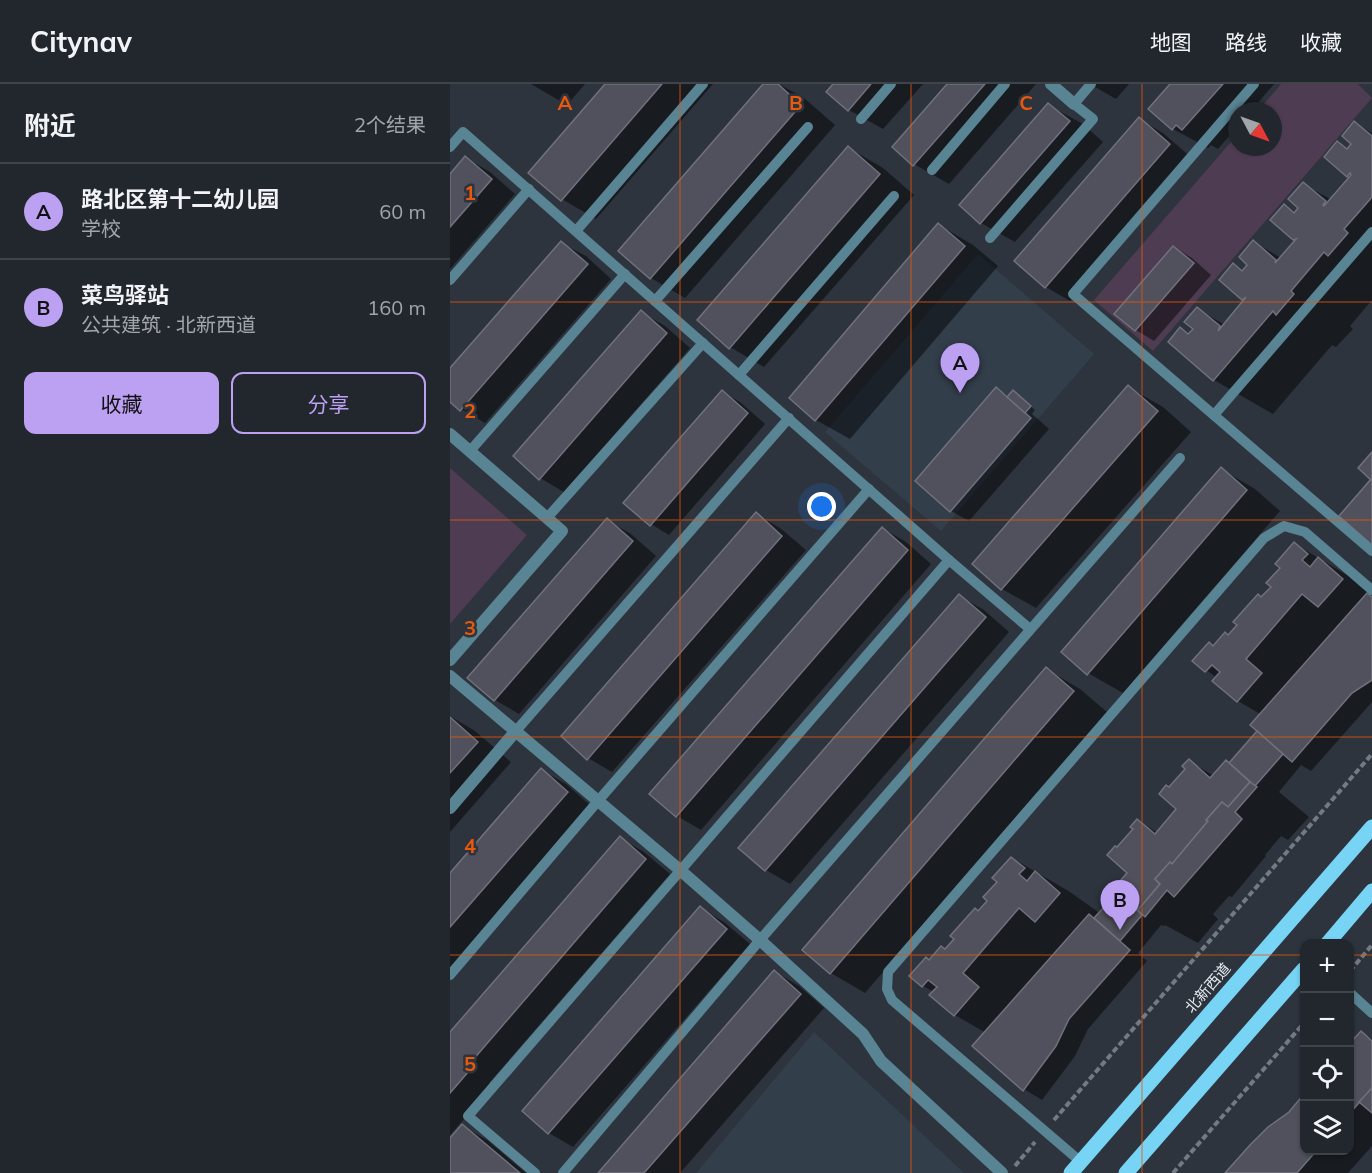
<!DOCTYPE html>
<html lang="zh">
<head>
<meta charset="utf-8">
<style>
	body { margin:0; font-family:Mulish,"Noto Sans SC",sans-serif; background:#2e333a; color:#f1f3f6 }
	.controls { position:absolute; right:18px; bottom:18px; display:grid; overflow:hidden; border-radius:12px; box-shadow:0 2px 4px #0004 }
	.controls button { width:54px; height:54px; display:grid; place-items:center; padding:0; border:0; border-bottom:2px solid #3f444a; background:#22272e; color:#f1f3f6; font:30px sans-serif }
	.compass { position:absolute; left:778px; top:18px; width:54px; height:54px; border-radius:50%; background:#22272e; box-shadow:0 2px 4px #0004; rotate:131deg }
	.you { position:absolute; left:372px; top:423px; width:21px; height:21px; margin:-15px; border:4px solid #fff; border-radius:50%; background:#1a73e8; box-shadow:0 0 0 9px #1a73e833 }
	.badge { display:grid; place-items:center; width:39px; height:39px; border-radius:50%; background:#bca0f2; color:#111; font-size:20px; font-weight:700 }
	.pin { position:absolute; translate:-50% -50px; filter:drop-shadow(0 2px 3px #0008) }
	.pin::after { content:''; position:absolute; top:32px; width:21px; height:18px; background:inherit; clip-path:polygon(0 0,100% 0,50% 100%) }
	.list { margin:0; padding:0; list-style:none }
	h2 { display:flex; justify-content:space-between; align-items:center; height:78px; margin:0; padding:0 24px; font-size:26px }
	h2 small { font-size:20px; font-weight:400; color:#a2a5aa }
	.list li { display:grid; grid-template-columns:39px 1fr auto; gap:18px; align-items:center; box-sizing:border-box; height:96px; padding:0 24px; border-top:2px solid #3f444a }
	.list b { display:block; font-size:22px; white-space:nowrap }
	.list p { margin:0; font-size:20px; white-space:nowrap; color:#a2a5aa }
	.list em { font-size:20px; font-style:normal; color:#a2a5aa }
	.actions { display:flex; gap:12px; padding:18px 24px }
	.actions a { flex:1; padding:14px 0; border:2px solid #bca0f2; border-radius:12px; text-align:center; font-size:21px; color:#bca0f2 }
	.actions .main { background:#bca0f2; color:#111 }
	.icon { flex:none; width:33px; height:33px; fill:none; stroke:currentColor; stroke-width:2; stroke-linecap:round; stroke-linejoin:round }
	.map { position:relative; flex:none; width:922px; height:1089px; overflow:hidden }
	header { display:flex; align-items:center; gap:36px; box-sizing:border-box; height:84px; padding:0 30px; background:#22272e; border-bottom:2px solid #3f444a }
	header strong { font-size:28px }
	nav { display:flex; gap:33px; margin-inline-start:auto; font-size:21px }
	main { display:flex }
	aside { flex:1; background:#22272e }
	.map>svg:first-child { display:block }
	.built { fill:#333e4b }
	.green { fill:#4e3c53 }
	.shadow { fill:#0007 }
	.building { fill:#51515d; stroke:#71717d; stroke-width:1.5 }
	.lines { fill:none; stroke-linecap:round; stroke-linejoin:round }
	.path { stroke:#747a82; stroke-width:4; stroke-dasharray:6 3; stroke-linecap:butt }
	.service { stroke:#598494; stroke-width:10 }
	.minor { stroke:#598494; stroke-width:12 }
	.primary { stroke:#77d4f5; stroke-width:15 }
	.grid { fill:none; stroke:#e8590c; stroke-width:1.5; stroke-opacity:0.55 }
	.labels { text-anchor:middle; stroke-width:5; stroke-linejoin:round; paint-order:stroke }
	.street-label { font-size:15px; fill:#e6ebf1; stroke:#2d343d }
	.grid-label { font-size:20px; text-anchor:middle; font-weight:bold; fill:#e8590c; stroke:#2d343d; stroke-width:5; stroke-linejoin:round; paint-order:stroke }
</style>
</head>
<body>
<header>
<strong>Citynav</strong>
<nav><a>地图</a><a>路线</a><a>收藏</a></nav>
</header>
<main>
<aside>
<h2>附近<small>2个结果</small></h2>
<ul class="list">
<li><span class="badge">A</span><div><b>路北区第十二幼儿园</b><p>学校</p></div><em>60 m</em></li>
<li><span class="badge">B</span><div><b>菜鸟驿站</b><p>公共建筑 · 北新西道</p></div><em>160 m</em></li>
</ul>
<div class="actions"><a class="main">收藏</a><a>分享</a></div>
</aside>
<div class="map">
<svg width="922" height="1089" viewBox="0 0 922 1089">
	<rect width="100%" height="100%" fill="#2d343d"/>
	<g class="built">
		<path d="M528 170 644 270 491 447 375 348Z"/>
		<path d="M364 948 514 1089H246Z"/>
	</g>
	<g class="green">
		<path d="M831 0H908L922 14 703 267 644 216 787 51V63H823V27H808Z"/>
		<path d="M0 384 77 451 0 540Z"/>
	</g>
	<g class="shadow">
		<path d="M81 0H135L117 21Z"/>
		<path d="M157 0H263L146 135 112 115Z"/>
		<path d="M315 0H329L354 14 385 41 235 214 201 194Z"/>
		<path d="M385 0H473L433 45 399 26Z"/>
		<path d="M499 0H586L499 100 464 80Z"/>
		<path d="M640 0H679L666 15Z"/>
		<path d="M722 0H824L801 27H787V43L768 65 761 61 758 64 723 45 700 25Z"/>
		<path d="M598 21 633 40 653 58 565 158 531 139Z"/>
		<path d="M689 35 713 49 743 75 620 217 596 203Z"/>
		<path d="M905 39 922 49V216L900 242 903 245 886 263 882 261 823 330 764 296 731 245 740 250 745 245 747 225 775 241 796 216 793 215 784 181 794 187 800 181 804 158 831 174 846 157 822 136 834 122 846 129 850 123 853 100 882 116 901 94 898 92 888 59 899 65 903 60Z"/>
		<path d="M399 64 433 84 464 111 314 283 280 263Z"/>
		<path d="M16 74 40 88 65 110 0 185V92Z"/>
		<path d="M489 141 523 161 548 182 400 355 366 336Z"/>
		<path d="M111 159 136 172 161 195 35 339 11 325 0 316V286Z"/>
		<path d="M724 163 742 174 761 191 704 257 686 246Z"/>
		<path d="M191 228 215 242 240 264 114 408 90 394Z"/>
		<path d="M678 303 713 323 741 348 586 524 552 505 524 480Z"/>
		<path d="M546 305 559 312 569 311 585 326 582 330 599 345 519 437 501 427Z"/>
		<path d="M272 308 290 318 315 340 219 451 201 440Z"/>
		<path d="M771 385 805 405 830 427 673 609 638 589Z"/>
		<path d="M306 430 330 444 356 466 162 688 138 674Z"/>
		<path d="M157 436 181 450 206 472 69 630 45 616 19 594Z"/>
		<path d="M432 444 456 458 481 480 251 746 227 732Z"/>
		<path d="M845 460 922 506V618L861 687 851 681 829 708 859 733 838 756 831 752 815 771 816 772 782 813 779 812 763 830 768 835 748 859 715 841 714 842 711 841 688 869 697 877 638 945 625 972 592 1016 574 1005 536 949 505 931 481 911 484 908 473 902 480 877 496 866 539 817 562 774 620 808 651 830 667 811 673 814 680 789 668 765 685 745 688 737 708 749 728 725 720 705 737 684 739 677 764 692 780 680 809 647 812 631 788 617 765 597 767 594 744 577 779 552 823 502Z"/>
		<path d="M509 512 534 526 559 548 340 800 316 786Z"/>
		<path d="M596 585 630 605 657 628 415 909 381 889Z"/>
		<path d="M0 632 25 647 61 678 0 748Z"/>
		<path d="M91 686 116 700 141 722 0 885V791Z"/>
		<path d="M170 754 194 768 220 790 39 999 43 1002 0 1051V950Z"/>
		<path d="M250 824 274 838 300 860 123 1063 99 1049 74 1027Z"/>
		<path d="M325 888 349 902 374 924 230 1089H150Z"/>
		<path d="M911 949 922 955V1062L898 1089H777L840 1030 854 1013V1066H900V962Z"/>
		<path d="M12 1042 37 1056 76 1089H0V1056Z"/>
	</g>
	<g class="building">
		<path d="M155 0H212L111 117 78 89Z"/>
		<path d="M313 0H328L351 21 200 195 168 167Z"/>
		<path d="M383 0H421L398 27 376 8Z"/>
		<path d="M497 0H535L463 82 442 63Z"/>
		<path d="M720 0H773L732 46 726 41 722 46 698 25Z"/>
		<path d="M598 19 620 37 530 140 509 121Z"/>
		<path d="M689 33 720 60 595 204 564 177Z"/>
		<path d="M904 37 922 52V113L894 145 898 149 878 172 874 168 841 207 844 210 826 231 823 227 763 297 718 258 730 243 738 250 743 245 734 238 747 223 770 242 768 247 796 213 792 216 769 196 783 179 792 187 797 181 789 173 803 156 826 176 825 179 846 155 843 156 820 136 834 120 844 129 848 124 838 115 853 98 876 117 873 121 874 122 901 91 900 89 897 93 874 73 887 57 897 65 901 60 892 52Z"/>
		<path d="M398 62 430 90 279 265 247 236Z"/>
		<path d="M15 72 42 95 0 143V90Z"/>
		<path d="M488 139 515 162 365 337 339 314Z"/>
		<path d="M111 157 138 180 10 327 0 318V284Z"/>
		<path d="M723 162 744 179 685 247 664 230Z"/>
		<path d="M191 226 217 249 89 396 63 372Z"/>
		<path d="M678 301 708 327 551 506 522 480Z"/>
		<path d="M546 303 581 334 500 428 465 397Z"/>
		<path d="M272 306 298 329 200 442 173 419Z"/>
		<path d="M563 306 581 322 575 329 557 313Z"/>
		<path d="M922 368V397L908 384Z"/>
		<path d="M771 383 797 406 637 591 611 568Z"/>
		<path d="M922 394V461L889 432Z"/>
		<path d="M306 428 332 452 137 676 111 652Z"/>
		<path d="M157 434 183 457 44 617 17 594Z"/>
		<path d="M432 443 458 466 226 733 199 710Z"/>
		<path d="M844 458 858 470 852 476 860 483 868 473 893 495 868 523 852 510 796 575 812 589 787 618 762 597 770 588 762 581 755 588 742 577 759 558 763 562 775 548 778 551 787 541 783 538 808 510 811 513 821 503 816 499 830 484 825 480Z"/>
		<path d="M917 509 922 513V596L902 609 842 678 800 641Z"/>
		<path d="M509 510 536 533 315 787 288 764Z"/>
		<path d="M596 583 624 607 380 890 352 866Z"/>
		<path d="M0 633 28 658 0 689Z"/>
		<path d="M807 647 833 670 805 702 779 679Z"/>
		<path d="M739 675 760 694 776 676 800 698 778 723 772 718 756 736 758 737 722 780 720 778 705 795 710 800 688 826 663 805 677 789 657 771 665 762 667 763 683 745 680 743 687 735 705 750 726 725 709 710 716 701 719 703 735 685 732 682Z"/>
		<path d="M91 684 118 708 0 843V789Z"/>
		<path d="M800 698 807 703 785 728 792 735 724 813 717 806 695 833 688 826 710 800 705 795 720 778 722 780 758 737 756 736 772 718 778 723Z"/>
		<path d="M170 752 196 775 16 984 19 987 0 1009V948Z"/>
		<path d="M561 773 575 784 569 790 577 797 585 787 610 809 585 838 569 824 513 889 529 903 504 932 479 911 487 903 478 896 472 903 459 892 476 873 479 876 491 862 495 865 504 855 500 852 525 824 528 827 537 817 533 813 547 798 542 794Z"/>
		<path d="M667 809 692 831 670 857 644 834Z"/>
		<path d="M250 822 277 845 98 1050 72 1027Z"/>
		<path d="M639 830 680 866 619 935 606 962 573 1007 522 962Z"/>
		<path d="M324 886 351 910 194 1089H148Z"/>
		<path d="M911 947 922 957V1004L900 1029V959Z"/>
		<path d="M922 1004V1029L909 1018Z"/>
		<path d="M854 1010V1066H867L847 1089H775L800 1061 818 1043 839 1028Z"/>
		<path d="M12 1040 70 1089H0V1054Z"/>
	</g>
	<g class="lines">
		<g class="path">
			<path d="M900 887 922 861"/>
			<path d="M604 1036 922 670"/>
			<path d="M565 1082 585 1058"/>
			<path d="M723 1089 854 939"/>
		</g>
		<g class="service">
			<path d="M804 0 623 210 922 467"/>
			<path d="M411 35 441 0"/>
			<path d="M0 63 13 48 499 476 580 545"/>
			<path d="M482 86 555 0"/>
			<path d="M126 147 253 0"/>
			<path d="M540 154 643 35 624 20 641 0"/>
			<path d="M0 196 79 105"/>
			<path d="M205 217 358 43"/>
			<path d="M289 291 444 112"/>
			<path d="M764 331 922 148"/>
			<path d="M20 367 175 190"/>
			<path d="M97 434 253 259"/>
			<path d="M65 648 339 334"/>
			<path d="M0 891 148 717 419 405"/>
			<path d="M900 909 922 929"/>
			<path d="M631 1078 442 916 437 905 438 888 814 454 834 442 855 448 922 506"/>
			<path d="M85 1089 18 1032 499 476"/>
			<path d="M113 1089 310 856 730 374"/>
		</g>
		<g class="minor">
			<path d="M601 0 624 20"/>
			<path d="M0 350 112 447 0 576"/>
			<path d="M0 592 230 786 310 856 413 950 431 977 552 1089"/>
			<path d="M0 724 65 648"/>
		</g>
		<g class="primary">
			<path d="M877 860 922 807"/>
			<path d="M621 1089 922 743"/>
			<path d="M676 1089 854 885"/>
		</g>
	</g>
	<path class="grid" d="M230 0V1089M461 0V1089M692 0V1089M0 218H922M0 436H922M0 653H922M0 871H854M900 871H922"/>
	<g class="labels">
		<g class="street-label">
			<text transform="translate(758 904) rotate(-49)" y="5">北新西道</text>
		</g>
	</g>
	<g class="grid-label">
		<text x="115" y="26">A</text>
		<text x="346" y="26">B</text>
		<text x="576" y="26">C</text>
		<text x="20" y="116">1</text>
		<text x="20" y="334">2</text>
		<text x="20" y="551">3</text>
		<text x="20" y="769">4</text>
		<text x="20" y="987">5</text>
	</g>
</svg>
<div class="controls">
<button>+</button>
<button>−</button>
<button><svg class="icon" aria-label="locate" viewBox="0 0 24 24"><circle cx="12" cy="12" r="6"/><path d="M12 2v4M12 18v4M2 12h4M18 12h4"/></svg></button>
<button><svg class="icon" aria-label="layers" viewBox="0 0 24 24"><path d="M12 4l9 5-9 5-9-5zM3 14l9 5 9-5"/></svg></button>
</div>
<svg class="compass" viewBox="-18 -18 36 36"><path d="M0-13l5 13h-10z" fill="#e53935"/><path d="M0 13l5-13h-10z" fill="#a2a5aa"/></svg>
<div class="you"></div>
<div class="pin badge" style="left:510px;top:309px">A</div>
<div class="pin badge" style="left:670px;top:846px">B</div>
</div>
</main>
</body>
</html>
